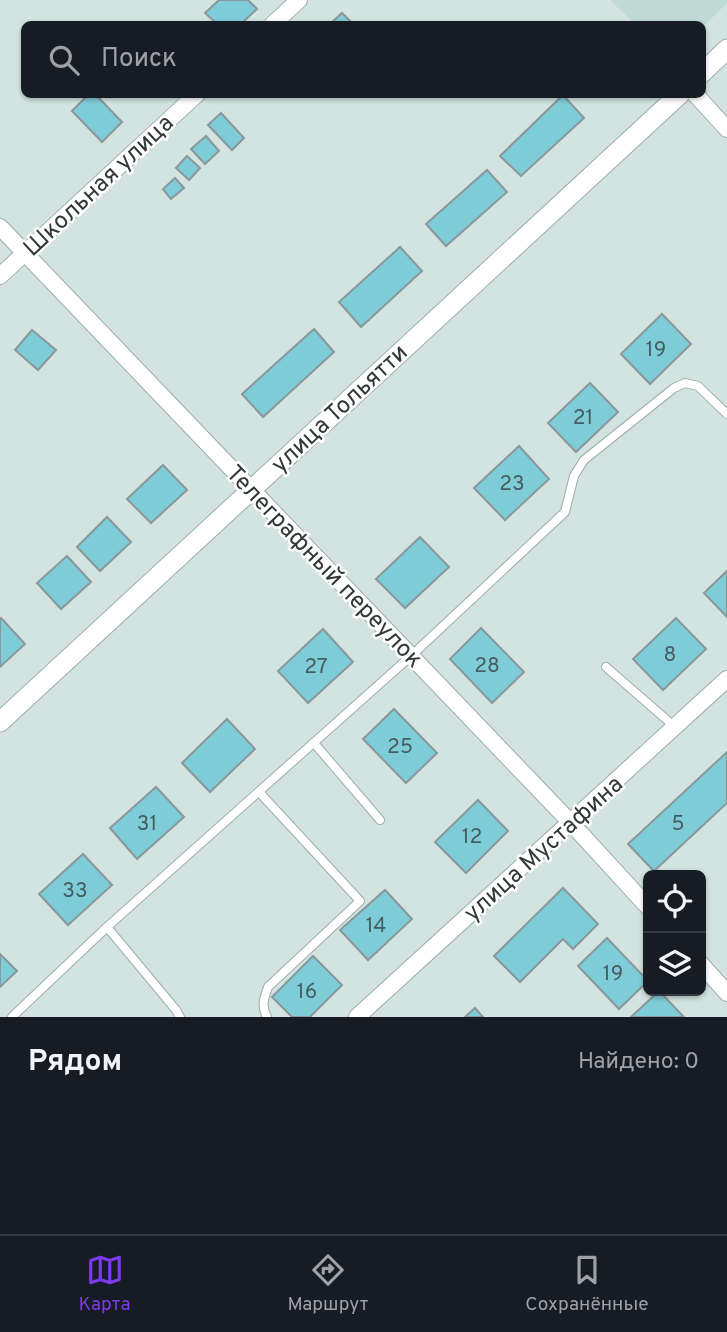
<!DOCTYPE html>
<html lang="ru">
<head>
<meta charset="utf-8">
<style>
	body { margin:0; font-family:Overpass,sans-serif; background:#20242c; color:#f1f3f6 }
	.controls { position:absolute; right:21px; bottom:21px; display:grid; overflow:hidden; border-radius:10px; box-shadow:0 2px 5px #0004 }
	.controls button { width:63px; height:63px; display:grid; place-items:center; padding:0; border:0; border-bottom:2px solid #363941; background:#171b24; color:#f1f3f6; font:35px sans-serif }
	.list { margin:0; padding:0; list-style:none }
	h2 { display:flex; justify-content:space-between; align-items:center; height:91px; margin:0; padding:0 28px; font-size:30px }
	h2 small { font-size:23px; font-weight:400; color:#9ea1a6 }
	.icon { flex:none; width:38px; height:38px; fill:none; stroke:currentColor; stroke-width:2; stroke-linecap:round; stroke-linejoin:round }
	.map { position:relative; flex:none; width:727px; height:1017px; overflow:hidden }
	.search { position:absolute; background:#171b24; box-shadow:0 2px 5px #0004; left:21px; right:21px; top:21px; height:77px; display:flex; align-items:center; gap:18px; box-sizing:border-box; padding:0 24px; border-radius:10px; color:#9ea1a6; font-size:26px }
	.sheet { height:217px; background:#171b24 }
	nav { display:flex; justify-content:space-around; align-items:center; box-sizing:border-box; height:98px; border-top:2px solid #363941; background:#171b24; font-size:19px; color:#9ea1a6 }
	nav a { display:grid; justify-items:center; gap:4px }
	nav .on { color:#7c3aed }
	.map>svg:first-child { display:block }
	.built { fill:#c0dad5 }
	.building { fill:#7fccd9; stroke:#88989b; stroke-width:2 }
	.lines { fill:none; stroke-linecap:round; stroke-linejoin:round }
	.service-casing { stroke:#9dadaa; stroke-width:10 }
	.minor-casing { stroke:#9dadaa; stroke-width:18 }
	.tertiary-casing { stroke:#9dadaa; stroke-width:21 }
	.service { stroke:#fff; stroke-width:8 }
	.minor { stroke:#fff; stroke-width:16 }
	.tertiary { stroke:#fff; stroke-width:19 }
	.labels { text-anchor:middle; stroke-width:5; stroke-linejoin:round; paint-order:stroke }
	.number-label { font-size:21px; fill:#465e60 }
	.street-label { font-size:24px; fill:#333938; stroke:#fff }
</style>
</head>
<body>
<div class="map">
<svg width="727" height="1017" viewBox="0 0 727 1017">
	<rect width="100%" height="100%" fill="#d2e3e0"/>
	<path class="built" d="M610 0H727V3L703 27 702 24H635Z"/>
	<g class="building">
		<path d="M219 0H248L257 9 241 24H217L205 13Z"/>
		<path d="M342 13 353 24H330Z"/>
		<path d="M89 94H95L122 122 102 142 72 111Z"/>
		<path d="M563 95 584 118 521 176 500 156Z"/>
		<path d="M221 113 244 138 232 150 208 125Z"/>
		<path d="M206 136 219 151 205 164 191 149Z"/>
		<path d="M187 156 200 168 189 180 176 168Z"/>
		<path d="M487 170 507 192 446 246 426 224Z"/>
		<path d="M175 178 184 188 171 199 163 189Z"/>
		<path d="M400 247 422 271 361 327 339 302Z"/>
		<path d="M662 314 691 344 650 384 621 354Z"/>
		<path d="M314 329 334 352 263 417 242 394Z"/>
		<path d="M32 330 56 350 38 370 15 350Z"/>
		<path d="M590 383 618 412 576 452 548 423Z"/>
		<path d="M519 446 549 479 505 520 474 488Z"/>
		<path d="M163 465 187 490 151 523 127 499Z"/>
		<path d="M107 517 131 542 100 571 77 547Z"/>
		<path d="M420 537 449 567 405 608 376 579Z"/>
		<path d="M67 556 91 582 61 609 37 583Z"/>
		<path d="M727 571V617L704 593Z"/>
		<path d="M1 618 25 644 0 667V619Z"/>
		<path d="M676 618 706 649 663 690 633 659Z"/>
		<path d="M481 628 524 672 492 703 450 659Z"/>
		<path d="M323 629 353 662 308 703 278 671Z"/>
		<path d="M394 709 437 753 406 783 363 739Z"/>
		<path d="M227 719 255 749 210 792 182 763Z"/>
		<path d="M727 752V803L654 871 628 844Z"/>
		<path d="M156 787 184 817 137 859 110 828Z"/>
		<path d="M478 800 508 831 466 873 435 842Z"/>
		<path d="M83 854 112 885 68 925 39 894Z"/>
		<path d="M563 888 598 924 573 949 563 939 520 982 494 956Z"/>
		<path d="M385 890 412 919 368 960 340 930Z"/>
		<path d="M607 938 648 981 619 1009 578 966Z"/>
		<path d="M0 954 17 971 0 987Z"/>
		<path d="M313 956 342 985 310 1017H292L272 997Z"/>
		<path d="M659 991 684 1017H631Z"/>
		<path d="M475 1008 483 1017H465Z"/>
	</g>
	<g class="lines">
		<defs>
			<g id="service">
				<path d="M606 667 675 727"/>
				<path d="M314 743 380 820"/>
				<path d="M259 792 360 901 268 987C264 998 261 1006 267 1017"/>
				<path d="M107 927 176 1010 180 1017"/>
				<path d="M12 1017 107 927 411 656 565 512 574 476 584 460 674 388 685 383 698 386 727 414"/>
			</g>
			<g id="minor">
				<path d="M273 24 299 0"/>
				<path d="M695 94 727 129"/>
				<path d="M0 227 571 823 648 907"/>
				<path d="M0 276 197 94"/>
				<path d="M701 964 727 993"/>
				<path d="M357 1017 727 679"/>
			</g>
			<g id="tertiary">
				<path d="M702 73 727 49"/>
				<path d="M0 722 680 94"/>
			</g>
		</defs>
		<use href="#service" class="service-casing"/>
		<use href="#minor" class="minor-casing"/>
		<use href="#tertiary" class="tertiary-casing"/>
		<use href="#service" class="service"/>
		<use href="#minor" class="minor"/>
		<use href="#tertiary" class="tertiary"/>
	</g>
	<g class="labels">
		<g class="number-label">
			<text x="656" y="356">19</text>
			<text x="583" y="424">21</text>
			<text x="512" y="490">23</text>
			<text x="670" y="661">8</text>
			<text x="487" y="672">28</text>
			<text x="316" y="673">27</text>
			<text x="400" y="753">25</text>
			<text x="147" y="830">31</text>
			<text x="678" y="830">5</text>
			<text x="472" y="843">12</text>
			<text x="75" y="897">33</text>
			<text x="376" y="932">14</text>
			<text x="613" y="980">19</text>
			<text x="307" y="998">16</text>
		</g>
		<g class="street-label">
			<text transform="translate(98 185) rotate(-43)" y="8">Школьная улица</text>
			<text transform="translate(339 408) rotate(-43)" y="8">улица Тольятти</text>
			<text transform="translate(325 566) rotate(46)" y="8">Телеграфный переулок</text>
			<text transform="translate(543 848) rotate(-42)" y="8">улица Мустафина</text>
		</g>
	</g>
</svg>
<div class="controls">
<button><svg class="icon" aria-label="locate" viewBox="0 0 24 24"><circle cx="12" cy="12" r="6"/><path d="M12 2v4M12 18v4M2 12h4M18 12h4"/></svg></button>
<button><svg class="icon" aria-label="layers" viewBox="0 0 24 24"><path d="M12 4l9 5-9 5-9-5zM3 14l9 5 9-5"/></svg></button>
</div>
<div class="search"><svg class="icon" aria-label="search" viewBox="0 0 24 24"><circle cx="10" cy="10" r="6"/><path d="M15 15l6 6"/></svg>Поиск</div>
</div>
<section class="sheet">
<h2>Рядом<small>Найдено: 0</small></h2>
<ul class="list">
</ul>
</section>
<nav>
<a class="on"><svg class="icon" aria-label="map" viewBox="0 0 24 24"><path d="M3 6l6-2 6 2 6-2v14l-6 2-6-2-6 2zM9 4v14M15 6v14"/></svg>Карта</a>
<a><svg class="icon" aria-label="directions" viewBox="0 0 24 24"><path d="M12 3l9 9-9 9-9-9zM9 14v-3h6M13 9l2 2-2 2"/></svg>Маршрут</a>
<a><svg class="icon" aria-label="saved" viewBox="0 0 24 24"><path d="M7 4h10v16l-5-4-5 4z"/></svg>Сохранённые</a>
</nav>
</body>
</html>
